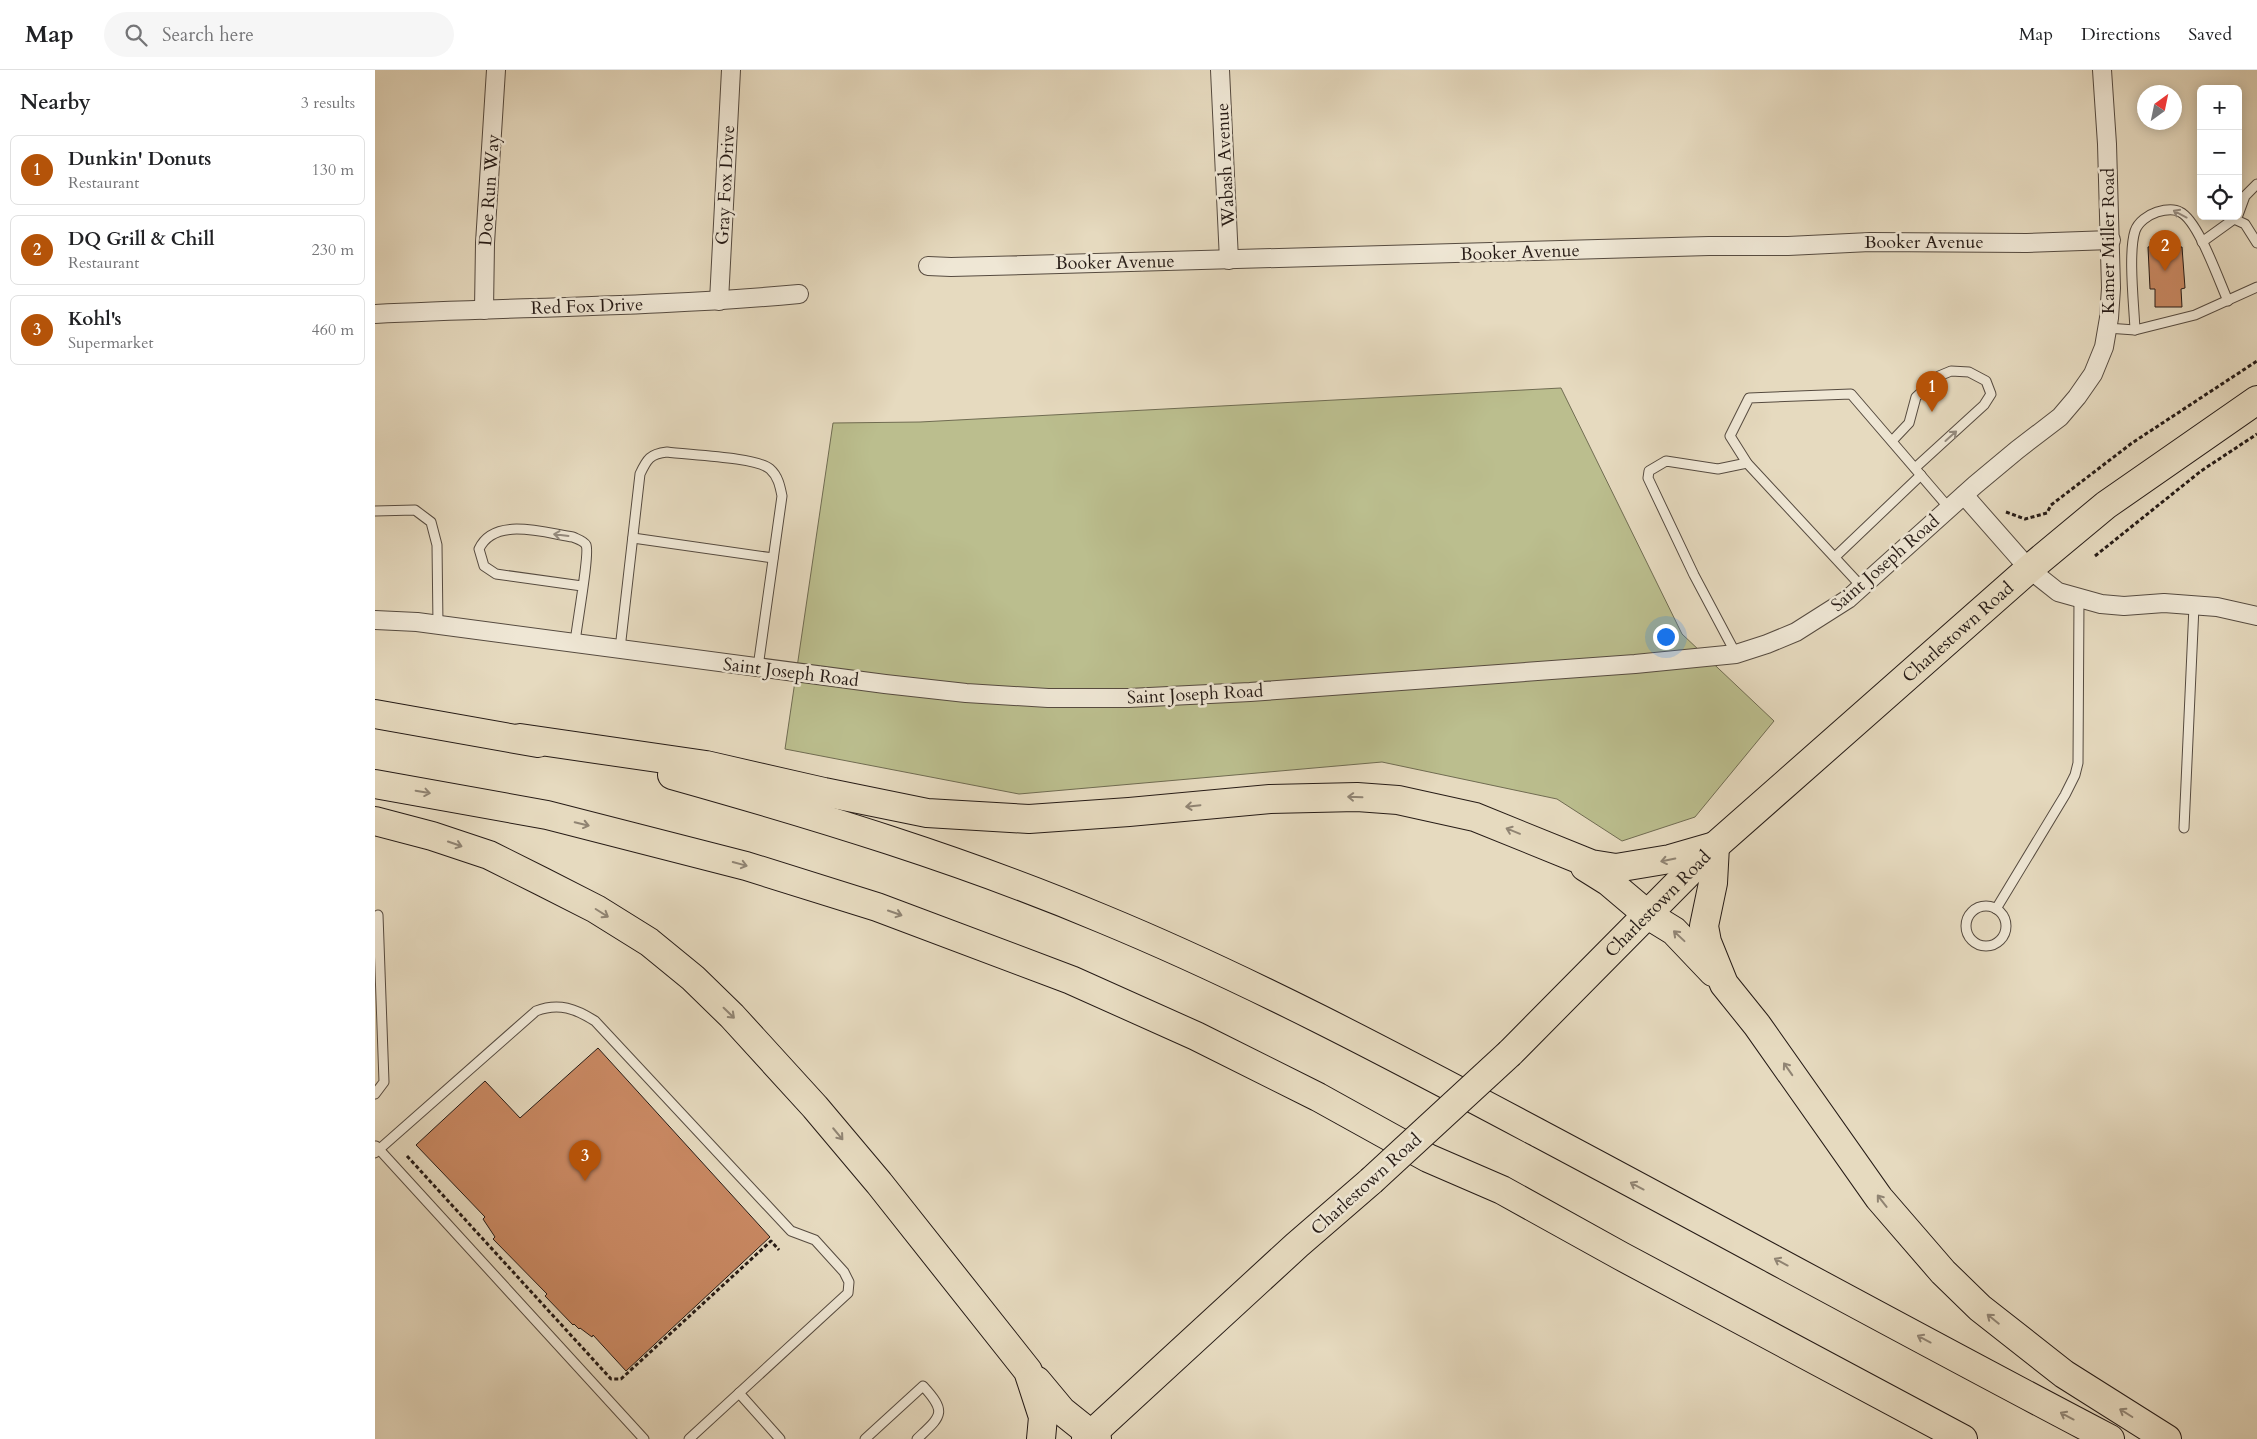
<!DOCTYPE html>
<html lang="en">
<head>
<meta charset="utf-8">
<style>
	body { margin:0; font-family:Cardo,serif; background:#f6f6f6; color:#202124 }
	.controls { position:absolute; right:15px; top:15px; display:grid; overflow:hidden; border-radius:8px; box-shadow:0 2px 12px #0003 }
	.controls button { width:45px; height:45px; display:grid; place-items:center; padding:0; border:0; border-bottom:1px solid #e0e0e0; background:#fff; color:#202124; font:25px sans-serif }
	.compass { position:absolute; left:1762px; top:15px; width:45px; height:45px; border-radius:50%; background:#fff; box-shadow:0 2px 12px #0003; rotate:33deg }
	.you { position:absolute; left:1290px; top:566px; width:18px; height:18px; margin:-12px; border:4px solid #fff; border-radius:50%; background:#1a73e8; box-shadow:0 0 0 8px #1a73e833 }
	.badge { display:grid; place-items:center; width:32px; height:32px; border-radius:50%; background:#b45309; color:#fff; font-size:16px; font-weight:700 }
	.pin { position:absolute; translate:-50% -41px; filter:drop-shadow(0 1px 2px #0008) }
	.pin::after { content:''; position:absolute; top:26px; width:18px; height:15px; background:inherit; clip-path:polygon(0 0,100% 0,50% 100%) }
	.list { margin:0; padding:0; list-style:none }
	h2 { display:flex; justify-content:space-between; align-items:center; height:65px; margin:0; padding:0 20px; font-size:21px }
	h2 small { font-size:16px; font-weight:400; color:#757577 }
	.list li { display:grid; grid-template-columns:32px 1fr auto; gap:15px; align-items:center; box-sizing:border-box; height:70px; margin:0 10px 10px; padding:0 10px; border:1px solid #e0e0e0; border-radius:8px }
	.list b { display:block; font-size:19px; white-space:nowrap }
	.list p { margin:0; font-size:16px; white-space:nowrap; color:#757577 }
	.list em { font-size:16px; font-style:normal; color:#757577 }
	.icon { flex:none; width:28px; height:28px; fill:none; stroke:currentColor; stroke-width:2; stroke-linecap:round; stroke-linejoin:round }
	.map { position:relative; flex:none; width:1882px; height:1369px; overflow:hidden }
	header { display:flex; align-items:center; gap:30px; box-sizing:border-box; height:70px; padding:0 25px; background:#fff; border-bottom:1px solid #e0e0e0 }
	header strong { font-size:24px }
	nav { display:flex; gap:28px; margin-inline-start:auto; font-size:18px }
	.search { width:350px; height:45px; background:#f6f6f6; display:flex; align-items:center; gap:12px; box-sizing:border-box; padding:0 18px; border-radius:28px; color:#757577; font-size:19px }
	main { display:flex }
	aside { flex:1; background:#fff }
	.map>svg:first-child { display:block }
	.green { fill:#bbbe8e; stroke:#706c52 }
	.building { fill:#c88862; stroke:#261b16 }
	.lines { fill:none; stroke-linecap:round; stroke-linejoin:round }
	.lane-casing { stroke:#564b40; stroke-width:11 }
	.street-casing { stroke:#564b40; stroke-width:20 }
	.primary-casing { stroke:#261b16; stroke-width:30 }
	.highway-casing { stroke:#261b16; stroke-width:30 }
	.path { stroke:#261b16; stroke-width:3; stroke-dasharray:4 2.5; stroke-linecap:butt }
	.lane { stroke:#efe7d5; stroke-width:9 }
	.street { stroke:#efe7d5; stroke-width:18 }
	.primary { stroke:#e6dabf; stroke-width:28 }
	.highway { stroke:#e6dabf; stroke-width:28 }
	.primary-bridge-casing { stroke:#261b16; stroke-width:30; stroke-linecap:butt }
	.primary-bridge { stroke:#e6dabf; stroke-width:28 }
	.oneway { stroke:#958b7f }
	.oneway2 { stroke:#908473 }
	.labels { text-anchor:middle; stroke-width:5; stroke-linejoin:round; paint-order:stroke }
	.street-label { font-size:18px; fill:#261b16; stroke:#efe7d5 }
</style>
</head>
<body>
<header>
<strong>Map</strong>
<div class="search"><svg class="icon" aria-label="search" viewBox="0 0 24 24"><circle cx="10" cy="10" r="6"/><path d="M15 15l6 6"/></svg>Search here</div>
<nav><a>Map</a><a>Directions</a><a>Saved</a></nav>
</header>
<main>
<aside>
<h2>Nearby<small>3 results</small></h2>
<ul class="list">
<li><span class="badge">1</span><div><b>Dunkin' Donuts</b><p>Restaurant</p></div><em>130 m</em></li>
<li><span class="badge">2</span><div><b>DQ Grill &amp; Chill</b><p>Restaurant</p></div><em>230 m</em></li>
<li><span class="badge">3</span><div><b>Kohl's</b><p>Supermarket</p></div><em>460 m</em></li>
</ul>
</aside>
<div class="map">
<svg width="1882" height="1369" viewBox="0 0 1882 1369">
	<rect width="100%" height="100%" fill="#e6dabf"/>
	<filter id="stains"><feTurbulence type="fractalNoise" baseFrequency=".004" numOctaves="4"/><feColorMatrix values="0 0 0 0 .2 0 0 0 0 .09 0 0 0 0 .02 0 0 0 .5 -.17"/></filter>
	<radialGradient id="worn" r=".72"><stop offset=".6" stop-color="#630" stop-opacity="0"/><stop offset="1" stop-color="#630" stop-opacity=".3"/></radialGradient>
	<path class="green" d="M1186 318 1307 564 1399 651 1320 747 1247 771 1182 729 1007 692 644 724 410 679 458 353 545 352Z"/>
	<g class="building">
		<path d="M1776 169H1792V176L1807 177 1810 218 1806 219 1807 237H1780V219H1775L1773 177 1777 176Z"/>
		<path d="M223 978 395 1167 251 1301 218 1265 217 1267 205 1258 204 1259 199 1254 198 1255 170 1226 172 1224 118 1169 120 1167 108 1149 110 1147 41 1075 110 1011 145 1048Z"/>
	</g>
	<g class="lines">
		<defs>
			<g id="lane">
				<path d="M1863 145 1870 126 1882 114"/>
				<path d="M1827 172 1859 149 1870 154 1882 173"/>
				<path d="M1732 258 1760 260 1820 245 1882 217"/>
				<path d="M1760 260C1759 235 1753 183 1760 161 1763 152 1773 145 1782 142 1789 140 1798 138 1805 142 1823 150 1844 211 1853 231"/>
				<path d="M1517 371 1534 353 1541 327 1564 306 1576 301 1594 302 1611 311 1616 324 1609 335 1540 398"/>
				<path d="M0 441 40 440 56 452 62 475 63 555"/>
				<path d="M258 468 398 488"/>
				<path d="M1460 487 1546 405"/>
				<path d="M1487 517 1372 393 1355 366 1374 328 1476 324 1574 438"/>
				<path d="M200 573C201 559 215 483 211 475 209 471 202 469 198 467 170 463 119 446 104 479L109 496 121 504 207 516"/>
				<path d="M245 579 265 404C272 389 275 384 292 382 313 385 381 387 395 399 403 406 405 416 407 426L383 597"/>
				<path d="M1361 584 1319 505 1273 408 1274 401 1291 391 1343 399 1372 393"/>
				<path d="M1809 758 1819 536"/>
				<circle cx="1611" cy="856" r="20"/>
				<path d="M1621 839 1690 725 1700 705 1703 693 1704 529"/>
				<path d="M0 1024 9 1012 3 845"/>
				<path d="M1 1076 269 1369"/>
				<path d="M0 1083 161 941C184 932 201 939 220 951L416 1161 440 1170 469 1202 474 1212 473 1223 314 1369"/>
				<path d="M364 1323 405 1369"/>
				<path d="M490 1369 548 1316C573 1343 566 1346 542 1369"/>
			</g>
			<g id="street">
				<path d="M845 0 854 190"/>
				<path d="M553 196 576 197 1334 176H1413L1495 172 1652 173 1736 170"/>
				<path d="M344 231 356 0"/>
				<path d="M109 240 110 173 121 0"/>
				<path d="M0 244C141 237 283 237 424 224"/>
				<path d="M1589 425 1654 499 1683 522 1726 534 1749 536 1789 533 1842 537 1882 546"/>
				<path d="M0 550 42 552 510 614 591 623 673 628H754L875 622 1260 594 1361 584 1392 574 1421 562 1473 529 1600 415 1642 380 1685 347 1702 327 1718 304 1729 277 1734 248 1736 218 1732 74 1727 0"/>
			</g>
			<g id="primary">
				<path id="s1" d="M1135 983 1340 776 1654 499 1731 435 1882 330"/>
				<path d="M711 1369 922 1175 996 1111"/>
			</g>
			<g id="highway">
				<path d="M0 644 163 673"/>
				<path d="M145 668 331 695 449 722 552 743 654 749 754 742 895 729 982 727 1023 730 1100 747 1216 794 1241 798 1295 789 1340 776 1338 813 1329 856 1332 872 1349 914 1382 955 1504 1128 1568 1202 1605 1238 1689 1304 1792 1369"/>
				<path d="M297 705C443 746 588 790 728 849 878 911 1022 988 1165 1064 1355 1165 1544 1269 1735 1369"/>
				<path d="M0 714 172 745 371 796 502 837 696 910 821 966 943 1027 1053 1088 1127 1120 1246 1186 1588 1369"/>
				<path d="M0 751 57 766 114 785 166 811 221 839 274 872 318 908 357 946 440 1037 504 1113 653 1301 668 1347 666 1369"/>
				<path d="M1210 797 1234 812 1273 845 1299 861 1338 902"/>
				<path d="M662 1311 687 1341 722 1369"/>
			</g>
		</defs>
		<use href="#lane" class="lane-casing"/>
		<use href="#street" class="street-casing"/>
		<use href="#primary" class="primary-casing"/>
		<use href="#highway" class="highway-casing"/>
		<g class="path">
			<path d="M1631 442 1650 449 1672 443 1676 435 1757 373 1882 291"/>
			<path d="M1720 486 1826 401 1882 364"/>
			<path d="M32 1086 236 1309H246L396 1171 404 1180"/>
		</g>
		<use href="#lane" class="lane"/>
		<use href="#street" class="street"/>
		<use href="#primary" class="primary"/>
		<use href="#highway" class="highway"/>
		<defs>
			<path id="primary-bridge" d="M996 1111 1135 983"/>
		</defs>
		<use href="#primary-bridge" class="primary-bridge-casing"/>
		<use href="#primary-bridge" class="primary-bridge"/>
	</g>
	<defs><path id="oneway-shaft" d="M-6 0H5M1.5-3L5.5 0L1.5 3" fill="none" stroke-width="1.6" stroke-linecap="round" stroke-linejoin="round" transform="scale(1.25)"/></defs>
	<g class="oneway">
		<use href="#oneway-shaft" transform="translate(1805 144) rotate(-152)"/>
		<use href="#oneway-shaft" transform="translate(1576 366) rotate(-42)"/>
		<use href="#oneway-shaft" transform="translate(186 465) rotate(-173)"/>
	</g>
	<g class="oneway2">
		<use href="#oneway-shaft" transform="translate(48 722) rotate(10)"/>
		<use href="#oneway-shaft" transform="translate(980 727) rotate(-178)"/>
		<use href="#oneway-shaft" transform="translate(818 736) rotate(174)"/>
		<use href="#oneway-shaft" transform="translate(207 754) rotate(13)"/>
		<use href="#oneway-shaft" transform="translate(1138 761) rotate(-158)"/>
		<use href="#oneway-shaft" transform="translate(80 774) rotate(19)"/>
		<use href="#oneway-shaft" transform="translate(1293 790) rotate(168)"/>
		<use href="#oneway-shaft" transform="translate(365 794) rotate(15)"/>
		<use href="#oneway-shaft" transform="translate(227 843) rotate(32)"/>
		<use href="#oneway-shaft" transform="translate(520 843) rotate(19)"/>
		<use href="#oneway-shaft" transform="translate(1304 866) rotate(-137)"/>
		<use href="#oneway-shaft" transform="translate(354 943) rotate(44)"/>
		<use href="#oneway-shaft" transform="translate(1413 999) rotate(-125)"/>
		<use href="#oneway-shaft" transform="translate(463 1064) rotate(50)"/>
		<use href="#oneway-shaft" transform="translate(1262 1116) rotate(-152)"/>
		<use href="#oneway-shaft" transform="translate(1507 1131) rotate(-128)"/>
		<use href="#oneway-shaft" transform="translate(1406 1192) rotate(-152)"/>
		<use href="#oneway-shaft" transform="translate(1618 1249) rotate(-141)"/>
		<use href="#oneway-shaft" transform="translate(1549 1269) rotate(-152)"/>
		<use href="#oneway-shaft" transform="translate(1751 1343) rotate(-148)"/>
		<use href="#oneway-shaft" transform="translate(1692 1346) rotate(-152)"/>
	</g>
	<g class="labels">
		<g class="street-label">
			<text transform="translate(850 95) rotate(-93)" y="6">Wabash Avenue</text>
			<text transform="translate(350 115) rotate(-87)" y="6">Gray Fox Drive</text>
			<text transform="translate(114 120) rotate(-86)" y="6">Doe Run Way</text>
			<text transform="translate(1733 171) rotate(-90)" y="6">Kamer Miller Road</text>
			<text x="1549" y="178">Booker Avenue</text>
			<text transform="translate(1145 182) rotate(-2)" y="6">Booker Avenue</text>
			<text transform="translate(740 192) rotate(-1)" y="6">Booker Avenue</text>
			<text transform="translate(212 236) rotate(-2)" y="6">Red Fox Drive</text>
			<text transform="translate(1510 493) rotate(-41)" y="6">Saint Joseph Road</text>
			<text dy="6" stroke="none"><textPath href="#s1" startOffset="615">Charlestown Road</textPath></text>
			<text transform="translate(416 602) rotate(7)" y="6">Saint Joseph Road</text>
			<text transform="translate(820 624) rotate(-3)" y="6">Saint Joseph Road</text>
			<text dy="6" stroke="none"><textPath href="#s1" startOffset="210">Charlestown Road</textPath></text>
			<text transform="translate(991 1114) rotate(-42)" y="6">Charlestown Road</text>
		</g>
	</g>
	<rect width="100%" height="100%" filter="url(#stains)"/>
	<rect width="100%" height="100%" fill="url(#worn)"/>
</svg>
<div class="controls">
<button>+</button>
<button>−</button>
<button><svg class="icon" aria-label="locate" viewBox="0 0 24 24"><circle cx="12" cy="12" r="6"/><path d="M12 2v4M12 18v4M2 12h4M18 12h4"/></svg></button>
</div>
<svg class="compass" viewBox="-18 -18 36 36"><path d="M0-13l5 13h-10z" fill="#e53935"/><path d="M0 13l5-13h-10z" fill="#757577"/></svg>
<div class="you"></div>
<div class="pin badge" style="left:1557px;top:342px">1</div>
<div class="pin badge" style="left:1790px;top:201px">2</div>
<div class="pin badge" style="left:210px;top:1111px">3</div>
</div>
</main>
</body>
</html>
